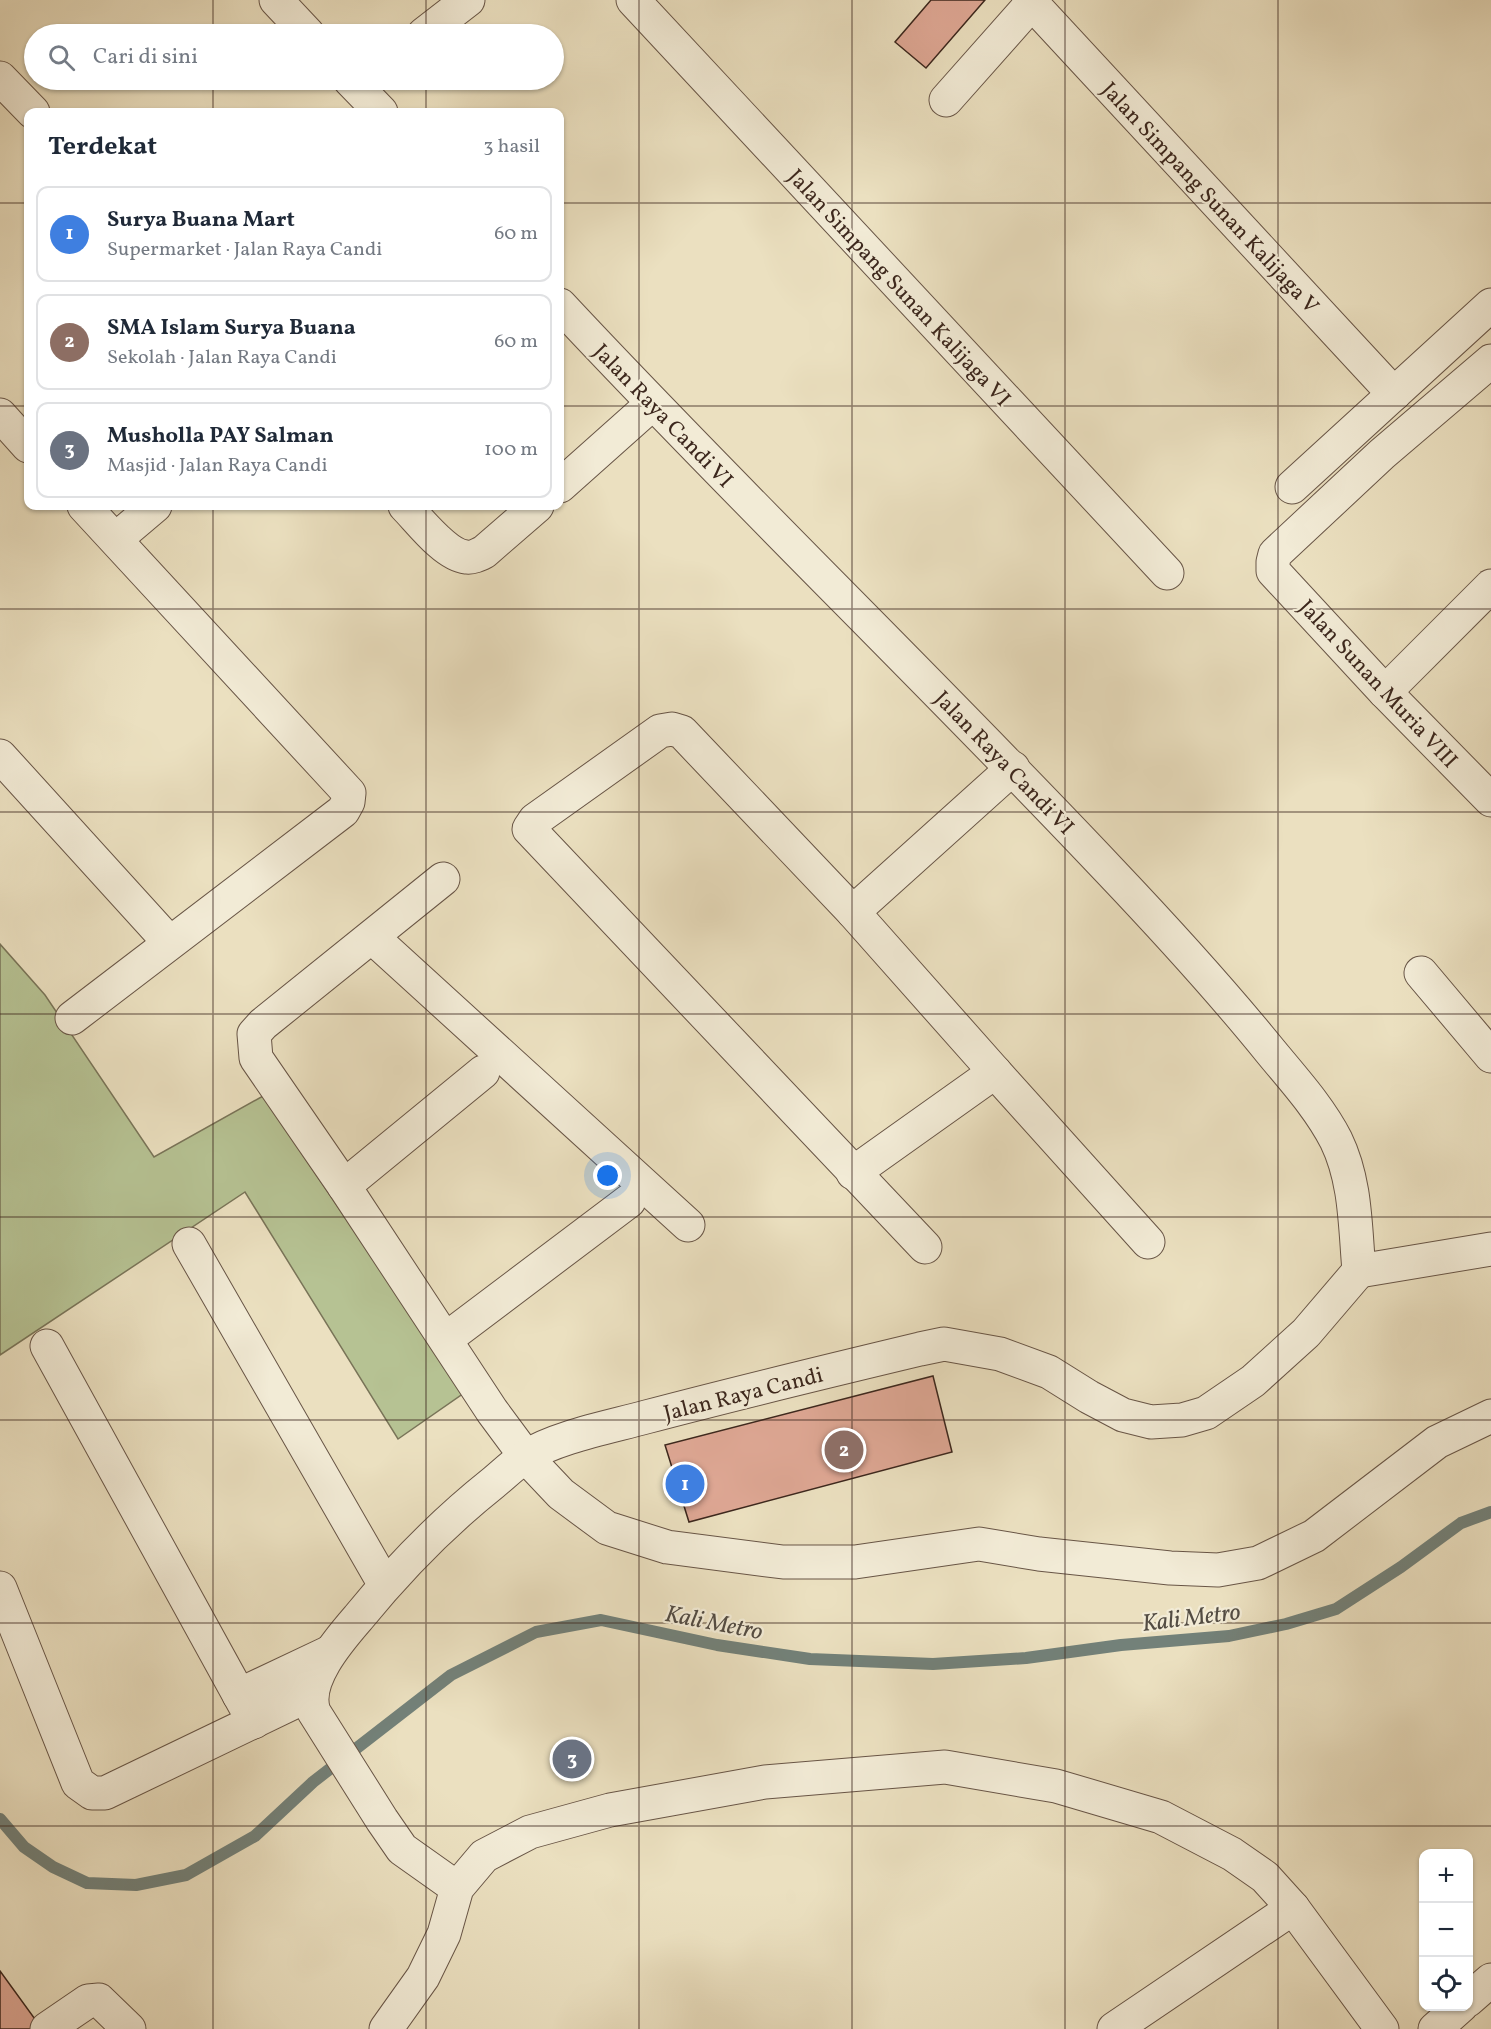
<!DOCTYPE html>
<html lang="id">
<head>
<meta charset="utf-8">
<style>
	body { margin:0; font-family:Vollkorn,serif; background:#f2f2f3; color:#1f2937 }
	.controls { position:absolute; right:18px; bottom:18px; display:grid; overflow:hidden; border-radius:12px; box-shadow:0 2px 4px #0004 }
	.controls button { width:54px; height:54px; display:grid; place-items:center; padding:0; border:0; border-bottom:2px solid #e0e1e3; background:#fff; color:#1f2937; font:30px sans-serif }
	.you { position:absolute; left:608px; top:1176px; width:21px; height:21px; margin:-15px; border:4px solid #fff; border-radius:50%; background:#1a73e8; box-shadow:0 0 0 9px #1a73e833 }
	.badge { display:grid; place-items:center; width:39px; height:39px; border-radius:50%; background:#0b8043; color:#fff; font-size:20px; font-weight:700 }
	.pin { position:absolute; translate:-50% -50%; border:3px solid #fff; box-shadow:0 2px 6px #0006 }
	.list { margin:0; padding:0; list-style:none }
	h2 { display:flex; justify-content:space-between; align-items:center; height:78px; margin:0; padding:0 24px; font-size:26px }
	h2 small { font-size:20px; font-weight:400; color:#747a83 }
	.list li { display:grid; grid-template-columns:39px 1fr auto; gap:18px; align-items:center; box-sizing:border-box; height:96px; margin:0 12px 12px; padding:0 12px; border:2px solid #e0e1e3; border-radius:12px }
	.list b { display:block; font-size:22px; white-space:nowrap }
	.list p { margin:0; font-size:20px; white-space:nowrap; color:#747a83 }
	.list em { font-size:20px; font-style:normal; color:#747a83 }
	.icon { flex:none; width:33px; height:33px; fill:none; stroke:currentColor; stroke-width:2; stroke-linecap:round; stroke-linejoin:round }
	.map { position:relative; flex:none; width:1491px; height:2029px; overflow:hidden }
	.search { position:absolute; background:#fff; box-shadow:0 2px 4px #0004; left:24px; top:24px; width:540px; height:66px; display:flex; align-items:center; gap:15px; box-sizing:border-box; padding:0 21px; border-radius:33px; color:#747a83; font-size:22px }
	.panel { position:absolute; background:#fff; box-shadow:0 2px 4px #0004; left:24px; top:108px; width:540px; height:402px; border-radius:12px }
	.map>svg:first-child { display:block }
	.green { fill:#b6c293; stroke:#797458; stroke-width:1.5 }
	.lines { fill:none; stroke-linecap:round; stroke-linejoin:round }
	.stream { stroke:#738179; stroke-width:12 }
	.building { fill:#dea794; stroke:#3c271d; stroke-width:1.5 }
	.minor-casing { stroke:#685546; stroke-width:35 }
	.minor { stroke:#f2ebd6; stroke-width:33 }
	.grid { fill:none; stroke:#3c271d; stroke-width:1.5; stroke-opacity:0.55 }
	.labels { text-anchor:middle; stroke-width:4.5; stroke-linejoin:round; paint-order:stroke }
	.street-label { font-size:22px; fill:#3c271d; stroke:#f2ebd6 }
	.water-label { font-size:24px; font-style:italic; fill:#534c43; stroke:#f2ebd6 }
</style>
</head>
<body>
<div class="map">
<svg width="1491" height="2029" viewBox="0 0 1491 2029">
	<rect width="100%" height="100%" fill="#ebe0c0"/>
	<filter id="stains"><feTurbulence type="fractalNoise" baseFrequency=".00333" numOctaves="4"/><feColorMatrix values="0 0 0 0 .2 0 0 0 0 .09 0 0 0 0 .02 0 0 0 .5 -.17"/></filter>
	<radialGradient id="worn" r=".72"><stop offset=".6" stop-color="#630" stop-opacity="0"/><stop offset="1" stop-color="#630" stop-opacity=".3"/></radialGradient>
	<path class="green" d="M0 944 45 995 154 1157 263 1096 464 1393 398 1439 245 1192 0 1355Z"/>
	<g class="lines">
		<path class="stream" d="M0 1819 24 1847 53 1867 87 1883 136 1885 186 1875 255 1836 313 1782 451 1675 536 1632 601 1620 717 1645 810 1659 933 1664 1026 1658 1121 1645 1229 1636 1286 1624 1336 1609 1401 1567 1461 1523 1491 1512"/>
	</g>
	<g class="building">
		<path d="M931 0H985L926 68 895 42Z"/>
		<path d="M933 1376 952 1452 689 1522 665 1445Z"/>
		<path d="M0 1971 40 2026 36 2029H0Z"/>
	</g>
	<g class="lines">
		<defs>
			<g id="minor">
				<path d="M276 0 308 34"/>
				<path d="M633 0 1167 573"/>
				<path d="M1029 0 1394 394"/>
				<path d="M424 34 468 0"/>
				<path d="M0 78 33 112"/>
				<path d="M350 80 381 112"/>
				<path d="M946 100 1032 3"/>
				<path d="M560 305C739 497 929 679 1109 870 1165 929 1220 989 1271 1052 1294 1080 1319 1107 1336 1140 1356 1181 1355 1226 1359 1271"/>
				<path d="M1491 361 1382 454 1275 554 1273 562V571L1385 692 1491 800"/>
				<path d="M0 415 28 446"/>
				<path d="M560 486 652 404"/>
				<path d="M1292 487 1491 305"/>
				<path d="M405 506C419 520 445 555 466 557 472 558 478 555 484 552L537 506"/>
				<path d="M116 539 155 506"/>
				<path d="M1385 692 1491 586"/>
				<path d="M0 756 169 942"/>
				<path d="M443 879 263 1024 254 1034 256 1058 344 1186 492 1411 526 1457 561 1494 607 1528 667 1547 783 1562H855L979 1544 1039 1554 1170 1568 1218 1570 1258 1563 1314 1536 1437 1442 1491 1416"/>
				<path d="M853 912 995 1072 853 1173"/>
				<path d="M372 937 688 1225"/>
				<path d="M1421 973 1491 1056"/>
				<path d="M72 1018 343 811 348 802 349 793 84 506"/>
				<path d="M995 1072 1148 1242"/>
				<path d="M344 1186 483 1072"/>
				<path d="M189 1244 385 1585"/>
				<path d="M925 1247 529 829 535 820 660 731 672 729 682 732 853 912 1013 768"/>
				<path d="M1359 1271 1491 1249"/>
				<path d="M446 1339 629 1201"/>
				<path d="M47 1346 254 1722"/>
				<path d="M0 1588 78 1783 92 1793H105L311 1694"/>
				<path d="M239 1695 330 1652"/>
				<path d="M457 1888 402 1849 382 1820 314 1712C303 1681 339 1640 358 1618 398 1569 444 1522 493 1483 504 1474 514 1464 525 1457 556 1437 610 1427 646 1417 737 1393 828 1371 920 1349L944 1344 1000 1354 1049 1372 1089 1397 1123 1415 1151 1422 1182 1420 1206 1413 1253 1381 1306 1333 1359 1271"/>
				<path d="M1468 2000 1491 1980"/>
				<path d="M47 2029 88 2001 99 2000 129 2029"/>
				<path d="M386 2029 423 1977 444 1934 457 1888 484 1856 530 1832 610 1810 765 1782 945 1767 1056 1786 1161 1817 1232 1854 1265 1877 1293 1908 1382 2029"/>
				<path d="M1114 2029 1293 1908"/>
				<path d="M1435 2029 1461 2006"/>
			</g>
		</defs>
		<use href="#minor" class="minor-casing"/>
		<use href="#minor" class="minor"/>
	</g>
	<path class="grid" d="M213 0V34M426 0V34M639 0V2029M852 0V2029M1065 0V2029M1278 0V2029M213 80V112M426 80V112M0 203H28M560 203H1491M0 406H28M560 406H1491M213 506V2029M426 506V2029M0 609H1491M0 812H1491M0 1014H1491M0 1217H1491M0 1420H1491M0 1623H1491M0 1826H1491"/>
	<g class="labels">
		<g class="street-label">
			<text transform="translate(1211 197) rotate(47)" y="8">Jalan Simpang Sunan Kalijaga V</text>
			<text transform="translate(900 287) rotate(47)" y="8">Jalan Simpang Sunan Kalijaga VI</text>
			<text transform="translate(664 415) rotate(46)" y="8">Jalan Raya Candi VI</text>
			<text transform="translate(1379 683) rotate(47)" y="8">Jalan Sunan Muria VIII</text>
			<text transform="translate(1005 762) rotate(46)" y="8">Jalan Raya Candi VI</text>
			<text transform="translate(743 1393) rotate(-14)" y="8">Jalan Raya Candi</text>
		</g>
		<g class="water-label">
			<text transform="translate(1191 1617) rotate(-7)" y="8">Kali Metro</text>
			<text transform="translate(714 1622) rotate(11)" y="8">Kali Metro</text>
		</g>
	</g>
	<rect width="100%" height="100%" filter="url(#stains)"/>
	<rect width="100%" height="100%" fill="url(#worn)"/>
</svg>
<div class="controls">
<button>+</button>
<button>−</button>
<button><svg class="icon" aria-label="locate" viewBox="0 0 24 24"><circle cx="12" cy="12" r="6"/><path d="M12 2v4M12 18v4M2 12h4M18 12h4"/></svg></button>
</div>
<div class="you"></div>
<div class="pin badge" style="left:685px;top:1484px;background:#3f7fe0">1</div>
<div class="pin badge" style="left:844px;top:1450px;background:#8d6e63">2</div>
<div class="pin badge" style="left:572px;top:1759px;background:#6b7280">3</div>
<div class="search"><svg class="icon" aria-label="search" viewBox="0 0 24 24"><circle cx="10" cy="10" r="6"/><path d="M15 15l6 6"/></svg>Cari di sini</div>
<section class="panel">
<h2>Terdekat<small>3 hasil</small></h2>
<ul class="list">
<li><span class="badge" style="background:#3f7fe0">1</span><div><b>Surya Buana Mart</b><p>Supermarket · Jalan Raya Candi</p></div><em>60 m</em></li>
<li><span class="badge" style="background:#8d6e63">2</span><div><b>SMA Islam Surya Buana</b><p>Sekolah · Jalan Raya Candi</p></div><em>60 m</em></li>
<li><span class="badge" style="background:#6b7280">3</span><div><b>Musholla PAY Salman</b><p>Masjid · Jalan Raya Candi</p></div><em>100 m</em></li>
</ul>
</section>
</div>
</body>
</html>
